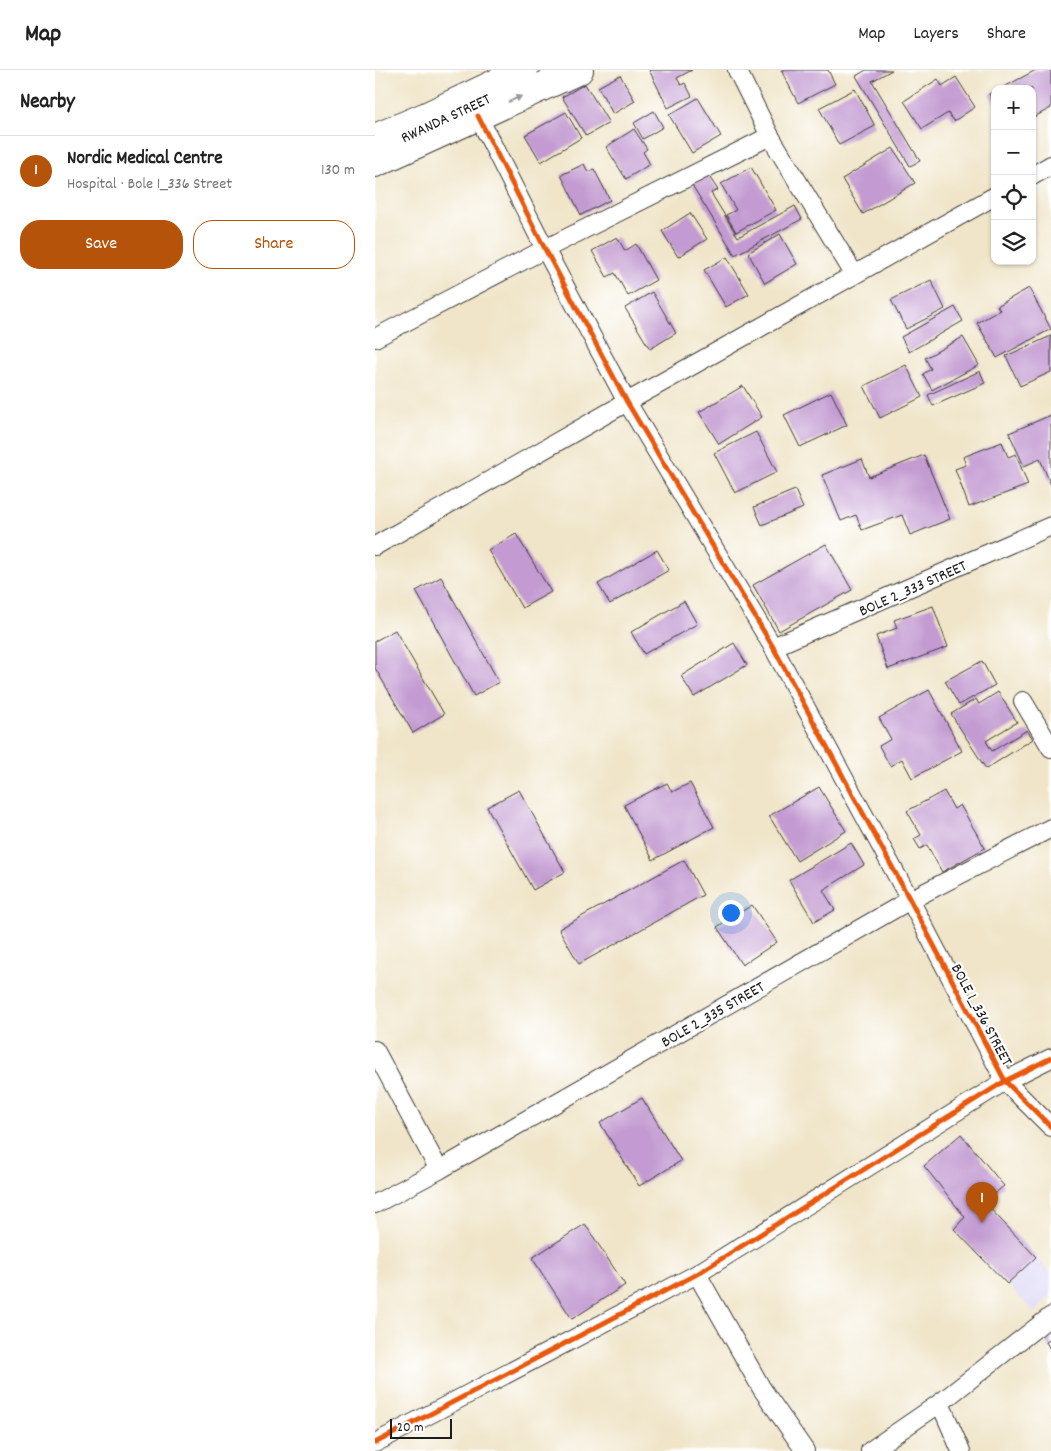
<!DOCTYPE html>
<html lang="en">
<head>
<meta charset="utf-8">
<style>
	body { margin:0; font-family:Dekko,sans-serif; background:#f6f6f6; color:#222 }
	.controls { position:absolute; right:15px; top:15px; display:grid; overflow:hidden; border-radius:10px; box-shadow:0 1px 4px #0004 }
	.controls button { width:45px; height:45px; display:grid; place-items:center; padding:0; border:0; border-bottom:1px solid #e0e0e0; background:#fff; color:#222; font:25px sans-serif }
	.scale { position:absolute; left:15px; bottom:12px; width:62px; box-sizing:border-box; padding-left:5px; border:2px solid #1c1c1c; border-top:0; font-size:14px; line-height:18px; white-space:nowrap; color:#1c1c1c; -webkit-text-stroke:4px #fff; paint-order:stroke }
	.you { position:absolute; left:355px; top:842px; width:18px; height:18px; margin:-12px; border:4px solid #fff; border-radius:50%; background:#1a73e8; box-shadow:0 0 0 8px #1a73e833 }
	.badge { display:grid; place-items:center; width:32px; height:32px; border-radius:50%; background:#b45309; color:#fff; font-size:16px; font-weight:700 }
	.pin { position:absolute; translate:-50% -41px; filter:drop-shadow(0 1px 2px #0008) }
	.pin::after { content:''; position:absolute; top:26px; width:18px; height:15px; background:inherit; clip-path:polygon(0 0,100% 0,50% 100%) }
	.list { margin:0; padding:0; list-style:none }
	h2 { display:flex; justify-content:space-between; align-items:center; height:65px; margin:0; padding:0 20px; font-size:21px }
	h2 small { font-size:16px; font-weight:400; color:#767676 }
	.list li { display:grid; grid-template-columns:32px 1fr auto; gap:15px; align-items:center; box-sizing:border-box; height:70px; padding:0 20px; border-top:1px solid #e0e0e0 }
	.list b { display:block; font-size:19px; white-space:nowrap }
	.list p { margin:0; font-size:16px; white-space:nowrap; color:#767676 }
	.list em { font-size:16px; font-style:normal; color:#767676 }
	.actions { display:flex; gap:10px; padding:15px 20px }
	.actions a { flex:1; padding:11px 0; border:1px solid #b45309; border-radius:20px; text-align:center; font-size:18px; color:#b45309 }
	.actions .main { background:#b45309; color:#fff }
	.icon { flex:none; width:28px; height:28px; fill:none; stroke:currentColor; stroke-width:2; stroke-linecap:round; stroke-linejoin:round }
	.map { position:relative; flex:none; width:676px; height:1381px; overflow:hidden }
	header { display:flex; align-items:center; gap:30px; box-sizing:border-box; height:70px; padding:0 25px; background:#fff; border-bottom:1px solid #e0e0e0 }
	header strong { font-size:24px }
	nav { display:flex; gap:28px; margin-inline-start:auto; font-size:18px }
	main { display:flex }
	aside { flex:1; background:#fff }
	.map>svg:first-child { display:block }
	.built { fill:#dcd6f6 }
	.building { fill:#c39bd2 }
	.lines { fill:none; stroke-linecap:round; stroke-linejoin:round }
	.minor-casing { stroke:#3c3a36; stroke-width:20 }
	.primary-casing { stroke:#3c3a36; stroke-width:30 }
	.minor { stroke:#fff; stroke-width:18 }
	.primary { stroke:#fff; stroke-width:28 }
	.cycleway-casing { stroke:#fff; stroke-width:8 }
	.cycleway { stroke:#e8590c; stroke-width:5 }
	.oneway { fill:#999 }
	.labels { text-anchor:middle; stroke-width:4.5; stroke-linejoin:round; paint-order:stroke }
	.street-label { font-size:16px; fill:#1c1c1c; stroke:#fff }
</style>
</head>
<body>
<header>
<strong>Map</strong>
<nav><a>Map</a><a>Layers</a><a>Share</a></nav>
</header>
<main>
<aside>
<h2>Nearby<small></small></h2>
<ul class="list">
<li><span class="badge">1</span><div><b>Nordic Medical Centre</b><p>Hospital · Bole 1_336 Street</p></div><em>130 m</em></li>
</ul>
<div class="actions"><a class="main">Save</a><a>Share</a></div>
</aside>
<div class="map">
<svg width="676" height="1381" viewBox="0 0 676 1381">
	<rect width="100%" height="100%" fill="#fff"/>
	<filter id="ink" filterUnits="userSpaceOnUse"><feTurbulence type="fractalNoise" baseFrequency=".02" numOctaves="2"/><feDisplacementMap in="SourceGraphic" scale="10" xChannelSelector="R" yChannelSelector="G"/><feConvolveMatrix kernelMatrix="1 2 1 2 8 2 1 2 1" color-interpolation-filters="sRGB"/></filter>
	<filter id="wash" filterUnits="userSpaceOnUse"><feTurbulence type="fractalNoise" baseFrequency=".0096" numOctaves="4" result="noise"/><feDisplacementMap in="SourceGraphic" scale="20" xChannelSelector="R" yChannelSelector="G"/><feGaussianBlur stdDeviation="1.12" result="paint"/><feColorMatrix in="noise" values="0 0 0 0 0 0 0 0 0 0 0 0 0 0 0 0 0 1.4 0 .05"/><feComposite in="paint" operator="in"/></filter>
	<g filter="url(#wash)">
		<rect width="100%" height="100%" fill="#f0e5c9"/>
		<path class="built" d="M586 1064 629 1116 610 1132 676 1203V1225L659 1242 579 1159 590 1147 549 1096Z"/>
		<g id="blocks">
			<g class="building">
				<path d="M274 0H317L302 8 306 15 310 13 317 26 293 38Z"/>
				<path d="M406 0H453L460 14 423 33Z"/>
				<path d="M491 0H517L497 11 545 91 535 96 481 6Z"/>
				<path d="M661 0H675L676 2V38L657 48V19H625Z"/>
				<path d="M245 5 260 31 238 44 223 17Z"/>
				<path d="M581 7 600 37 579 51 573 43 547 59 529 31 563 9 567 16Z"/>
				<path d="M210 14 234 53 211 66 187 27Z"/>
				<path d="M480 19 500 56 464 75 444 38Z"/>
				<path d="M620 21V34L614 24Z"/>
				<path d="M323 28 346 66 317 83 294 45Z"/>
				<path d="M279 41 288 57 268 69 259 53Z"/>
				<path d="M191 42 206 68 166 92 150 65Z"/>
				<path d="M259 59 272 79 268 82 275 94 251 109 231 77Z"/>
				<path d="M518 78 540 113 488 144 467 109Z"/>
				<path d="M209 94 213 102 219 99 235 130 206 145 186 105Z"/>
				<path d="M376 97 401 140 361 162 351 145 361 140 346 114Z"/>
				<path d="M333 105 343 120 336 123 363 167 420 136 427 149 360 185 317 115Z"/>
				<path d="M315 143 332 169 303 187 287 161Z"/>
				<path d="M405 164 422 194 390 213 373 183Z"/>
				<path d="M242 167 250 181 261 174 281 210 253 226 240 203 232 207 217 181Z"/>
				<path d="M352 187 374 224 351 237 329 200Z"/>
				<path d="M556 210 570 239 531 259 516 230Z"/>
				<path d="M654 218 676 259 622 288 602 253 625 240 622 236Z"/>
				<path d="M277 222 301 263 275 279 250 238Z"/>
				<path d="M580 237 588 251 534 282 526 267Z"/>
				<path d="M676 266V302L645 316 631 286Z"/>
				<path d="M588 267 604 295 557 320 548 304 556 299 550 288Z"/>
				<path d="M531 295 547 327 505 348 489 316Z"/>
				<path d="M605 301 610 313 558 336 553 325Z"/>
				<path d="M368 316 387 347 344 374 324 342Z"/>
				<path d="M456 322 472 355 425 377 409 345Z"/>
				<path d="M676 345V415L665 389 649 396 634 363Z"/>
				<path d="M381 362 402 402 360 423 339 383Z"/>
				<path d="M627 372 633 387 641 384 653 415 594 437 580 399 591 395 588 387Z"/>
				<path d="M549 385 575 449 535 465 527 445 487 460 481 445 466 451 447 405 487 389 494 407Z"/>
				<path d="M420 420 428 438 387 455 379 437Z"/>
				<path d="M141 464 176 522 147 538 113 480Z"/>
				<path d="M451 474 477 520 404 561 378 515Z"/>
				<path d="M282 480 294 500 235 534 223 514Z"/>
				<path d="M66 507 124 612 99 626 41 521Z"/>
				<path d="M309 531 322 554 269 584 256 562Z"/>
				<path d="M558 536 573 577 513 599 501 566 522 558 519 550Z"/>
				<path d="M20 560 69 644 38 663 0 598V571Z"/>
				<path d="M359 573 372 595 319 627 306 606Z"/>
				<path d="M607 591 620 615 584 635 570 611Z"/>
				<path d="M554 620 587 681 537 708 527 689 515 696 504 676 516 669 504 648Z"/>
				<path d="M623 622 642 652 611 671 617 681 652 660 658 669 611 699 576 644 601 629 604 634Z"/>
				<path d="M292 713 297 722 315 713 339 757 278 790 249 735Z"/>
				<path d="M444 717 471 761 422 791 394 746Z"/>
				<path d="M144 720 190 802 158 820 112 737Z"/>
				<path d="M569 721 579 739 585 735 610 778 567 802 552 775 545 779 539 769 546 765 532 741Z"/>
				<path d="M476 773 489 795 448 820 460 840 439 852 414 810Z"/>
				<path d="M309 790 328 825 204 894 184 859Z"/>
				<path d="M377 835 402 872 367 895 342 857Z"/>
				<path d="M267 1028 306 1091 264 1116 225 1053Z"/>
				<path d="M586 1064 629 1116 609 1132 661 1187 632 1214 579 1159 590 1147 549 1096Z"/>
				<path d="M210 1154 250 1215 197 1249 157 1188Z"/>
				<path d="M676 1269V1281L671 1272Z"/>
			</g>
		</g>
	</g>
	<g filter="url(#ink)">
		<use href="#blocks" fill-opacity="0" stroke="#3c3a36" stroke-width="1"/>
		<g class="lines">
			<defs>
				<g id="minor">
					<path d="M362 0 395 66 479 204"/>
					<path d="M103 46 170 179 252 332 398 577 535 830 630 1011 676 1057"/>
					<path d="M657 106 676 95"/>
					<path d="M0 268 170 179 395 66"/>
					<path d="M0 476 252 332 620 126"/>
					<path d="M398 577 676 456"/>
					<path d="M648 631 676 678"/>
					<path d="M0 980 64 1100"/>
					<path d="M0 1134 64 1100 535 830 676 758"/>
					<path d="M322 1204 387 1319 430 1381"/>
					<path d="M565 1333 586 1381"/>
					<path d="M0 1373 322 1204 630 1011 676 988"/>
					<path d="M495 1381 565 1333 676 1246"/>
				</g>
				<g id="primary">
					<path d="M0 68 52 46 149 0"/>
					<path d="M0 93 204 0"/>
				</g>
			</defs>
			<use href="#minor" class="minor-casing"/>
			<use href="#primary" class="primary-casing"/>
			<use href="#minor" class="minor"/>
			<use href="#primary" class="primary"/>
			<defs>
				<g id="cycleway">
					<path d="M103 46 170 179 252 332 398 577 535 830 630 1011 676 1057"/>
					<path d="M0 1373 322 1204 630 1011 676 988"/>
				</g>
			</defs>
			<use href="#cycleway" class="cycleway-casing"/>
			<use href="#cycleway" class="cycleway"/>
		</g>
		<defs><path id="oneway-solid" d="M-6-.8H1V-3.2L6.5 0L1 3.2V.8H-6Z" transform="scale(1.25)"/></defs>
		<use class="oneway" href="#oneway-solid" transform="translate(140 29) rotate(-24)"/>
	</g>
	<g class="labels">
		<g class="street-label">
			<text transform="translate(70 47) rotate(-25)" y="6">RWANDA STREET</text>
			<text transform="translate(537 517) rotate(-24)" y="6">BOLE 2_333 STREET</text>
			<text transform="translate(337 943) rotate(-30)" y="6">BOLE 2_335 STREET</text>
			<text transform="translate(608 944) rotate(62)" y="6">BOLE 1_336 STREET</text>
		</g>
	</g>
</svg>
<div class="controls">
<button>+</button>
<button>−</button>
<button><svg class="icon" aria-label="locate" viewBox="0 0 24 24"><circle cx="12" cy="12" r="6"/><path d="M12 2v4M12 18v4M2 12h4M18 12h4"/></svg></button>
<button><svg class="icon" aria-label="layers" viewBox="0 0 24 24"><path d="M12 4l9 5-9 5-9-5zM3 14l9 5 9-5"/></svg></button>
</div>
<div class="scale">20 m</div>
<div class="you"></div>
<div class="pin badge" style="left:607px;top:1153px">1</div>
</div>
</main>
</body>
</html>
